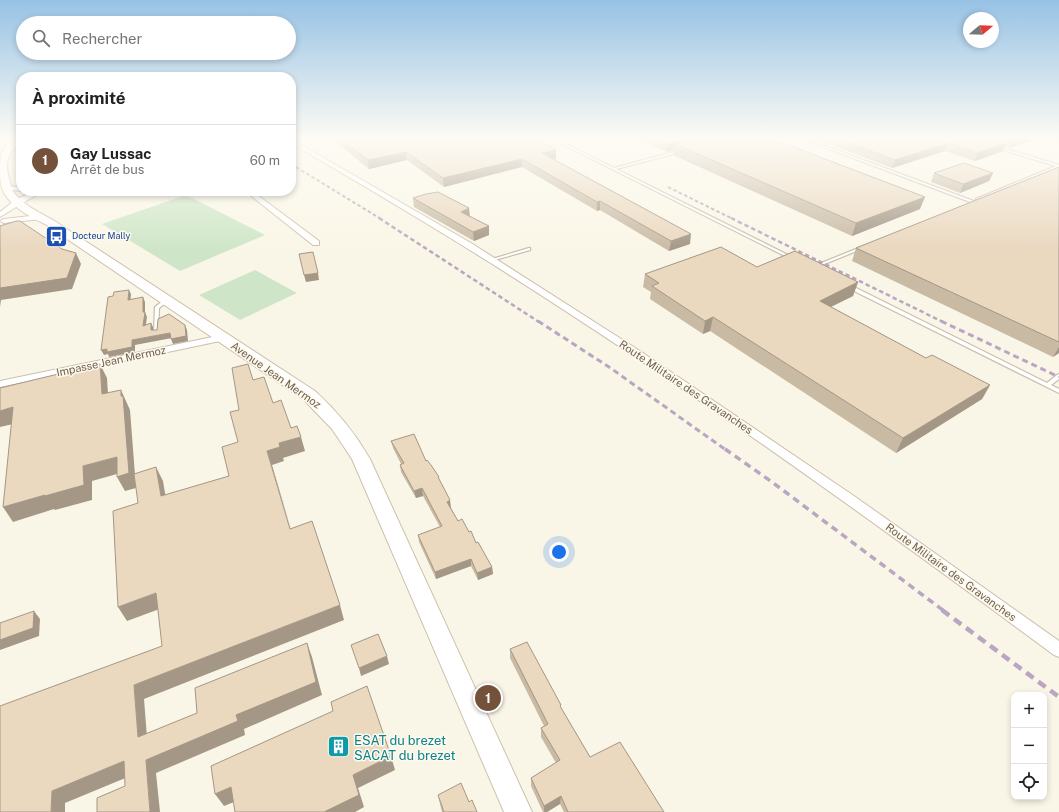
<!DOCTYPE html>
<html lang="fr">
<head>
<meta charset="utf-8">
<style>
	body { margin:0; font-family:"Public Sans",sans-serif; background:#f2f2f2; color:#222 }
	.controls { position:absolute; right:12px; bottom:12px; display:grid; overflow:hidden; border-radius:8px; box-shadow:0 2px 6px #0003 }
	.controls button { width:36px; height:36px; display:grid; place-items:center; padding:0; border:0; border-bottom:1px solid #e0e0e0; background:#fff; color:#222; font:20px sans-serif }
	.compass { position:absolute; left:963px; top:12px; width:36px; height:36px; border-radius:50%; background:#fff; box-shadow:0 2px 6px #0003; rotate:71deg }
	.you { position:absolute; left:559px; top:552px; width:14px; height:14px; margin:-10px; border:3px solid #fff; border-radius:50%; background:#1a73e8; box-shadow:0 0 0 6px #1a73e833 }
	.badge { display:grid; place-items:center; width:26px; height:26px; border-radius:50%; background:#73513b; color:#fff; font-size:13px; font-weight:700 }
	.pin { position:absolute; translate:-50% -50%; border:2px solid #fff; box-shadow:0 1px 4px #0006 }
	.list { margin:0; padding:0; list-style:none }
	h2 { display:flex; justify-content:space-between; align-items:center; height:52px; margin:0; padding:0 16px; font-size:17px }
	h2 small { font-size:13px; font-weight:400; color:#767676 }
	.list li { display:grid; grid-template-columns:26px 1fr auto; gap:12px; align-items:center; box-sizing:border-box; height:72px; padding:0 16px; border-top:1px solid #e0e0e0 }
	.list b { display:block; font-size:15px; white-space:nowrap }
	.list p { margin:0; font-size:13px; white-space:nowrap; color:#767676 }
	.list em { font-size:13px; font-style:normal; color:#767676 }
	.icon { flex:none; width:22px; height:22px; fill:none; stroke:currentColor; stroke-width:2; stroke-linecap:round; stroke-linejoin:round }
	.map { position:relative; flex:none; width:1059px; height:812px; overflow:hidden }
	.search { position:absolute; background:#fff; box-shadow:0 2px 6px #0003; left:16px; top:16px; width:280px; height:44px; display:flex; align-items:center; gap:10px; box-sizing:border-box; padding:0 14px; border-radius:22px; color:#767676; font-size:15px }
	.panel { position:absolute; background:#fff; box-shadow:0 2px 6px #0003; left:16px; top:72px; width:280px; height:124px; border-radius:16px }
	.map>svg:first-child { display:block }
	.green { fill:#cee6c7 }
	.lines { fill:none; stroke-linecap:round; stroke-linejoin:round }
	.service-casing { stroke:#cbbfae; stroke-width:2.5 }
	.minor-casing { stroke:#cbbfae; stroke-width:2 }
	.secondary-casing { stroke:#cdc0ac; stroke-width:2 }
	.service { fill:#fff; fill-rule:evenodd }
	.minor { fill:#fff; fill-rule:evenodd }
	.secondary { fill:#fff; fill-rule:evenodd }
	.rail-far4 { stroke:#baa6c2; stroke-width:2; stroke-dasharray:3.5 2.5; stroke-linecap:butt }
	.rail-far3 { stroke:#baa6c2; stroke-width:2.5; stroke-dasharray:4.5 3; stroke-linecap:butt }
	.rail-far2 { stroke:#baa6c2; stroke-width:3; stroke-dasharray:6 4; stroke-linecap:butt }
	.rail-far1 { stroke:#baa6c2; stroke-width:3.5; stroke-dasharray:7 5; stroke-linecap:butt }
	.rail { stroke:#baa6c2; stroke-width:4.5; stroke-dasharray:9 6; stroke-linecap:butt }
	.wall { fill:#c9baa4 }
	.shaded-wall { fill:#a49786 }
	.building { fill:#ead8bf; stroke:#a49786 }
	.labels { text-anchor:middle; stroke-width:3; stroke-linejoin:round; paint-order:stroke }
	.far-transit-label { font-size:9px; fill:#164399; stroke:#fdf9ed; text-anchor:start }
	.street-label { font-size:11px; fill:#71604e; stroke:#fdf9ed }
	.near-culture-label { font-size:13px; fill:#0d838f; stroke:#fdf9ed; text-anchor:start }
</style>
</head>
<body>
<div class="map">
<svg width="1059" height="812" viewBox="0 0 1059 812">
	<rect width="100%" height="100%" fill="#faf6e7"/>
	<g class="green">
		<path d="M186 195 265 235 180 271 102 224Z"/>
		<path d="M255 270 297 293 240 320 199 295Z"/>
	</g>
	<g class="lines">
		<defs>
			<g id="service">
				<path d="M548 137H552L614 168 681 150V152L616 169 794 258 793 259H791Z"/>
				<path d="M797 137H801L976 202 973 203Z"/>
				<path d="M1045 137H1050L1059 140V142Z"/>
				<path d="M996 146 1059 165V167L978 201H976V199L1056 166 996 148Z"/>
				<path d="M861 247 864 248 817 267H815L814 266Z"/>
				<path d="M529 248H530V250L491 261 489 260Z"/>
				<path d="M848 286H852L1047 383 1057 375 1059 374V379L1051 385 1059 389V393L848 288Z"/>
				<path d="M164 300H166L168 301 159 308 158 333V334H154V333L155 307Z"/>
			</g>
			<g id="minor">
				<path d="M298 143 471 243 640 351 854 496 1059 641V657L1054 655C869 518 683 384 489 262 426 222 360 184 296 146L295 145Z"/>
				<path d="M7 186 21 187V191L5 189V187Z"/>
				<path d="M35 191H44L21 204 0 217V212L15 200Z"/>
				<path d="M245 191H252L319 241V245H313Z"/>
				<path d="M39 215H42V219L4 223 0 221 4 219Z"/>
				<path d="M222 335 225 336 227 338 225 340 0 387V381Z"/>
			</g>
			<path id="secondary" d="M15 137H21V141C7 154 4 163 10 182 11 185 11 189 13 191 20 203 40 213 53 220L315 391C337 411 355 433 370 459L532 812H504L352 459 332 429 303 399 45 224C30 217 13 208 4 193 0 186 0 177 0 169 0 153 3 148 15 137Z"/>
		</defs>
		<use href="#service" class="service-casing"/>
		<use href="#minor" class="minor-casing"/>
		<use href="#secondary" class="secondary-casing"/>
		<use href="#service" class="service"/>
		<use href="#minor" class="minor"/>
		<use href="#secondary" class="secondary"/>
		<g class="rail-far4">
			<path d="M291 164 381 219"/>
			<path d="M668 187 733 219"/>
		</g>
		<g class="rail-far3">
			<path d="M379 218 539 322"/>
			<path d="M731 218 943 322"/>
		</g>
		<g class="rail-far2">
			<path d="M538 321 609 367 726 450"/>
			<path d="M941 321 1059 377"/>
		</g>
		<path class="rail-far1" d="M725 449 772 482 944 611"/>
		<path class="rail" d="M942 610 1059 697"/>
	</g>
	<g class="wall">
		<path d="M330 137H532L556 150V159H553L690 244 669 251 600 210 597 211 522 167 444 187 407 160 369 169Z"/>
		<path d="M634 137H767L920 209 852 236 673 155 674 150 667 152Z"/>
		<path d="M811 137H1032L1030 141 1010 148 1005 146 1003 151 975 161 945 151 892 168Z"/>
		<path d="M1059 167V353L1053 357 852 261 856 248Z"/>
		<path d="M934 173H993L989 181 960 193 931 182Z"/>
		<path d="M413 198 470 216 489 226V235L474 241 414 207Z"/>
		<path d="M757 267 858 282 853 296 831 307 926 358 990 385 982 399 896 453 710 331 703 334 650 299 651 292 643 287 645 274Z"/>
		<path d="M391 441 426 461 439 480 451 508 458 521 469 532 492 567 493 574 478 580 471 566 436 579 419 542 418 535 440 527 423 496 416 498 401 472 400 465 401 464 393 448Z"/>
		<path d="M510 649 561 708 590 757 664 812H564L560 804 547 812H543L531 786V778L556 763 541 737V728L544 726 510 658Z"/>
		<path d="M438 795 469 802 477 812H442L440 804Z"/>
	</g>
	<g class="shaded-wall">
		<path d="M693 137H721L675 144 674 150 667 152 668 144Z"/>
		<path d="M1021 137H1032L1030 141 1010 148 1014 140Z"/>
		<path d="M948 143 945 151 892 168 895 160Z"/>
		<path d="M1006 143 1003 151 975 161 978 153Z"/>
		<path d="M556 150V159L542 162V153Z"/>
		<path d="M406 152 407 160 369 169 368 160Z"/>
		<path d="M522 159V167L444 187 443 178Z"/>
		<path d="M993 173 989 181 960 193 963 184Z"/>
		<path d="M925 197 920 209 852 236 856 223Z"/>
		<path d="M600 201V210L597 211V202Z"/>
		<path d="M469 208 470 217 461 212Z"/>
		<path d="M489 226V235L474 241 473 232Z"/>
		<path d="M691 234 690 244 669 251 671 241Z"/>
		<path d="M76 253 81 264 72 289 1 300 0 307V288Z"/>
		<path d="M318 273 319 280 306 282 304 275Z"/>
		<path d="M858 282 853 296 816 314 820 301Z"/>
		<path d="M129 290 131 294 130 305 128 300Z"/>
		<path d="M143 297 145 302V312L147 317 145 331 143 326Z"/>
		<path d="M713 317 710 331 703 334 705 321Z"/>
		<path d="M151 323 153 327V335L151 330Z"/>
		<path d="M185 325 187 330 188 341 173 344 171 339Z"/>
		<path d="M170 333 172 338 135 345V352L109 357 108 354 104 355 101 350 107 349 132 340Z"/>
		<path d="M1059 347V353L1053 357Z"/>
		<path d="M100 364 107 378 109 409 102 394Z"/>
		<path d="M990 385 982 399 896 453 903 438Z"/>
		<path d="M121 390 130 410 136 488 125 491 117 477 121 396Z"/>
		<path d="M13 407 22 422 0 427V411Z"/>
		<path d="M301 437 305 451 283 458 284 461 272 465 295 543 267 451 279 443Z"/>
		<path d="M117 457 124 472 92 481V500L55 510 54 509 13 522 3 507 45 495 83 466Z"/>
		<path d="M156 467 163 481 168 511 161 496Z"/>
		<path d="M422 488 423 496 416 498 414 491Z"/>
		<path d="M450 500 451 508 447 502Z"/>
		<path d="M471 559V566L436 579 435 572Z"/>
		<path d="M492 567 493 574 478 580 477 573Z"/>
		<path d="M156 593 165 607 127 621 118 607Z"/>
		<path d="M340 605 344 620 144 699 148 750 138 737 134 685Z"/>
		<path d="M34 611 40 619 39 636 0 650V640Z"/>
		<path d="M307 643 312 657 322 695 244 729 245 735 156 773 160 812H150L146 760 236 715Z"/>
		<path d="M387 656 389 664 361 676 359 668Z"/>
		<path d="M391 756 395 770 358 788 364 807 355 812H324L353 775Z"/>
		<path d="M124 761 135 774 65 803V812H51L52 791Z"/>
		<path d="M231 787 239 800 224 806 215 794Z"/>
		<path d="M561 796 560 804 547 812H544V806Z"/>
	</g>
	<g class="building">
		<path d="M339 137H532L556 150 542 153 691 234 671 241 600 201 597 202 522 159 443 178 406 152 368 160Z"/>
		<path d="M652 137H693L668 144Z"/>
		<path d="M700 137H767L925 197 856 223 675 144Z"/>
		<path d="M834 137H989L1006 143 978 153 948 143 895 160Z"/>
		<path d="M1004 137H1021L1014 140Z"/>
		<path d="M964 163 993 173 963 184 934 173Z"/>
		<path d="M1059 167V342L856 248Z"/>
		<path d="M438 192 469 208 461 212 489 226 473 232 413 198 426 194Z"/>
		<path d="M16 221H20L62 249 76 253 67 278 0 288V226Z"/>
		<path d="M721 247 757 267 795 251 858 282 820 301 926 358 932 355 990 385 903 438 713 317 705 321 652 286 659 283 645 274Z"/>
		<path d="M313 252 318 273 304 275 299 254Z"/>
		<path d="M129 290 128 300 143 297V312H145L143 326 151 323V330H157L158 319 169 314 185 325 186 336 171 339 170 333 132 340V347L107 352V349L101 350 108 297 113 296 114 292Z"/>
		<path d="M100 364 102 394 121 390V396H123L129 473 117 477V457L83 466 84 485 45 496V495L3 507 13 407 0 411V388Z"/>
		<path d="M248 364 253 380 264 377 273 403 281 400 291 428 297 426 301 437 279 443 280 447 267 451 290 529 312 521 340 605 134 685 138 737 197 713 195 688 307 643 316 682 236 715 238 721 146 760 150 812H97V798L125 786 124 761 52 791 51 812H0V706L162 646 156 593 118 607 113 511 138 503 134 474 156 467 161 496 229 476 222 447 238 442 230 412 239 410 232 368Z"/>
		<path d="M414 434 426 461 427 460 431 465 439 477H438L450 500 447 502 458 521 462 519 469 532 471 531 476 543 478 542 492 567 477 573 471 559 435 572 418 535 442 526 422 488 414 491 400 465 404 463 391 441Z"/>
		<path d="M34 611 33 628 0 640V623Z"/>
		<path d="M378 634 387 656 359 668 351 645Z"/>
		<path d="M527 642 561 705 560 706 590 757 620 742 664 812H568L561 796 544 806 531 778 560 760 541 728 548 724 510 649Z"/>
		<path d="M367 686 391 756 353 775 359 795 324 812H235L231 787 215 794 211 766 333 711 331 702Z"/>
		<path d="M461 783 469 802 472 800 477 812H444L438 795Z"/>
	</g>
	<linearGradient id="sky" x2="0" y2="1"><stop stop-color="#97c2e5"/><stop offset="0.55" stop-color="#fdfbf4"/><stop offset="1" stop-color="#fdfbf4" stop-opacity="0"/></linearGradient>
	<rect width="1059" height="251" fill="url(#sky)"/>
	<defs>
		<symbol id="bus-square" viewBox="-11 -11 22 22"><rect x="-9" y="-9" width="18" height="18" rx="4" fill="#1a4fb4" stroke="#fdf9ed"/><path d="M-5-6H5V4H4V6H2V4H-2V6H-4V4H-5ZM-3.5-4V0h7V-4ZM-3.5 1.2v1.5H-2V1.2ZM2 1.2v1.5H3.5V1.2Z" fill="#fff"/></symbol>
		<symbol id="building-square" viewBox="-11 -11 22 22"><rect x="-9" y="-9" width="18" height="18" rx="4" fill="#0f9aa8" stroke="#fdf9ed"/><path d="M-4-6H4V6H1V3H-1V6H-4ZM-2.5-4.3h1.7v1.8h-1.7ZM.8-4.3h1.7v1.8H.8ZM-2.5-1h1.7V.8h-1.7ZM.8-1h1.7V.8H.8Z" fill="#fff"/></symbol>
	</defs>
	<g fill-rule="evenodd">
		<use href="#bus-square" x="44" y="224" width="25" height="25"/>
		<use href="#building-square" x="326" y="734" width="25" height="25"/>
	</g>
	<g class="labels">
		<g class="far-transit-label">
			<text x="72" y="239">Docteur Mally</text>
		</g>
		<g class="street-label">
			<text transform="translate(111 361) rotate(-12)" y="4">Impasse Jean Mermoz</text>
			<text transform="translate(276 375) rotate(35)" y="4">Avenue Jean Mermoz</text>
			<text transform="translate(686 387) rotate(34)" y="4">Route Militaire des Gravanches</text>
			<text transform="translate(951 572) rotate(36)" y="4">Route Militaire des Gravanches</text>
		</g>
		<g class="near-culture-label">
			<text x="354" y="745">ESAT du brezet<tspan x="354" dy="15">SACAT du brezet</tspan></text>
		</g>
	</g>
</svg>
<div class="controls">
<button>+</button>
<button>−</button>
<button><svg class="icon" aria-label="locate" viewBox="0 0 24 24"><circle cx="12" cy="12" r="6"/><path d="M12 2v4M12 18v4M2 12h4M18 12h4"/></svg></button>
</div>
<svg class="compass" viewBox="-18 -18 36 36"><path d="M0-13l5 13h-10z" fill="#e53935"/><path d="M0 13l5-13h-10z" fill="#767676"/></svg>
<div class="you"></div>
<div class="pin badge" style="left:488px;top:698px">1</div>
<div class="search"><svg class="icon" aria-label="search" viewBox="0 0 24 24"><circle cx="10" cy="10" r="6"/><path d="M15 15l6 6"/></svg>Rechercher</div>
<section class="panel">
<h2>À proximité<small></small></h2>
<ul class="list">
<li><span class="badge">1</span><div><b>Gay Lussac</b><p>Arrêt de bus</p></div><em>60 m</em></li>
</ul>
</section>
</div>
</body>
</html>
